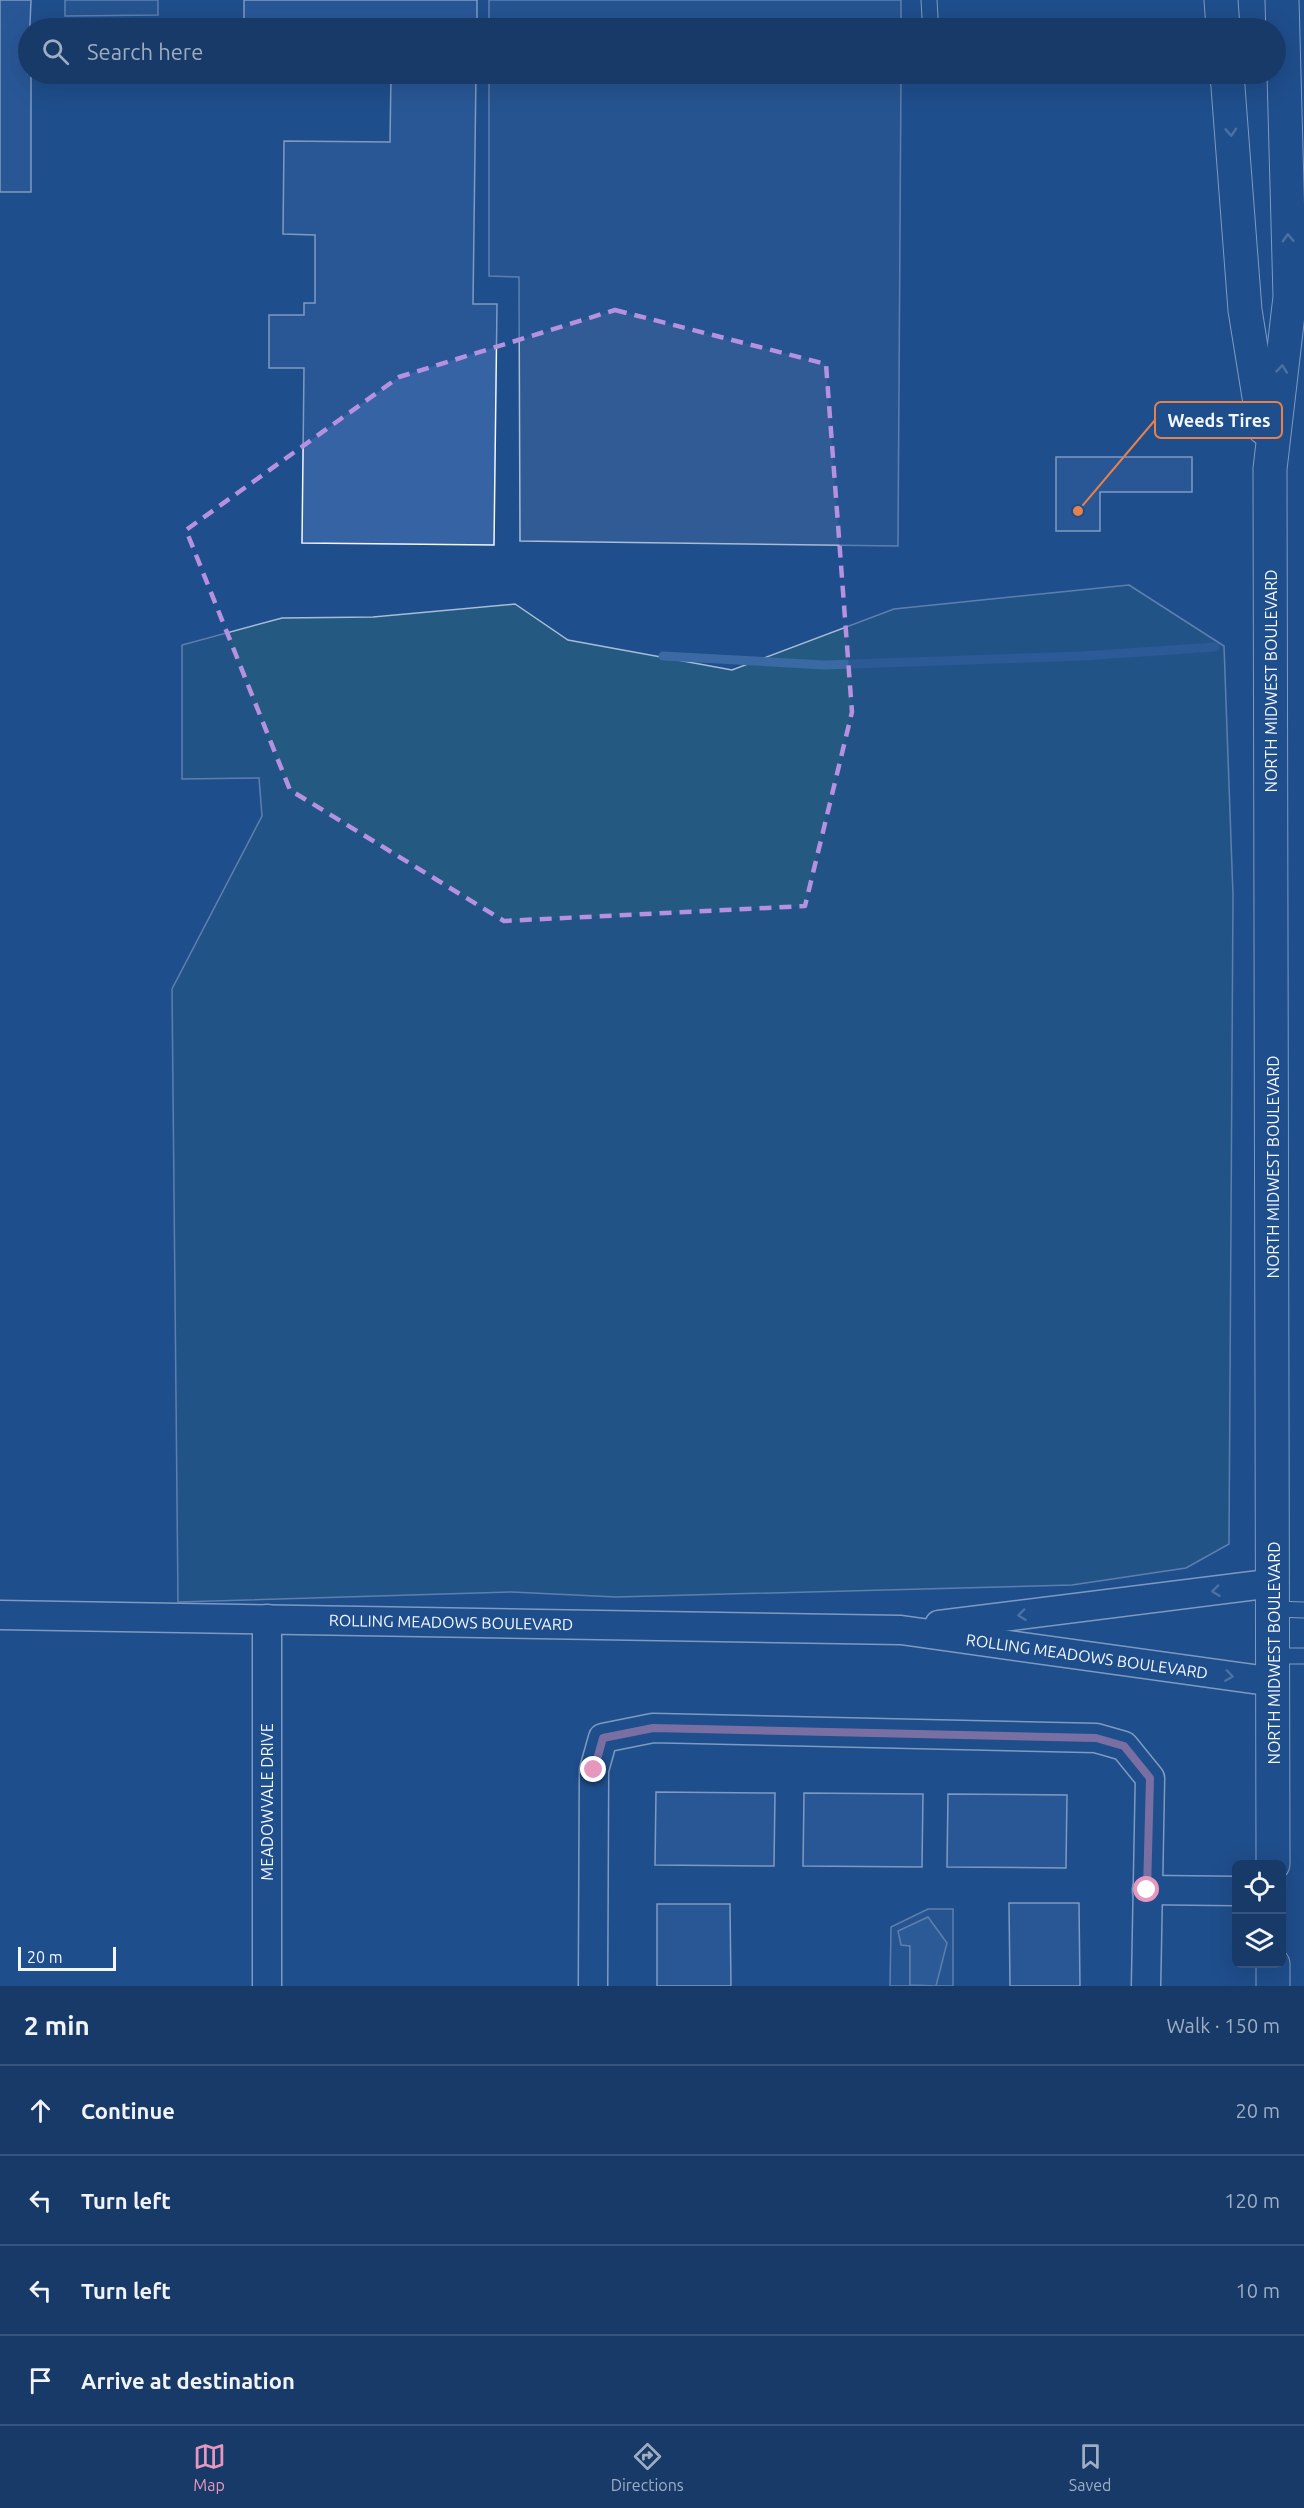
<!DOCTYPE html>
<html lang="en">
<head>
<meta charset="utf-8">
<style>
	body { margin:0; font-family:Ubuntu,sans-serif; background:#20416f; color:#f1f3f6 }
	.controls { position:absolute; right:18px; bottom:18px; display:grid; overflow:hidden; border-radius:9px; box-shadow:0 6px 24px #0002 }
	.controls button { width:54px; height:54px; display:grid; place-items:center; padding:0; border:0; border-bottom:2px solid #36547d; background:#173a69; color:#f1f3f6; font:30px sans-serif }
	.scale { position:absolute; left:18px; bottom:15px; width:98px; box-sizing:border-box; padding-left:6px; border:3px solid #f2f6ff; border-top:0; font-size:16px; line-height:21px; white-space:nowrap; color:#f2f6ff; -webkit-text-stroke:4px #1f4e8c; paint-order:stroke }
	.stop { position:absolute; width:18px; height:18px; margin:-14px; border:4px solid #e797bd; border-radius:50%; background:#fff }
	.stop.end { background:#e797bd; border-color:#fff; box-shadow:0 2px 6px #0008 }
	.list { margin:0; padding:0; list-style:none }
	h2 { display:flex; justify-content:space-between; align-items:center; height:78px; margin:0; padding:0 24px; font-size:26px }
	h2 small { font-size:20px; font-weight:400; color:#9eadc0 }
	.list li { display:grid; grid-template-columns:39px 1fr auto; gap:18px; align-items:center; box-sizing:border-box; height:90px; padding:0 24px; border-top:2px solid #36547d }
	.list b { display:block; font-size:22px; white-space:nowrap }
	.list em { font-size:20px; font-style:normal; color:#9eadc0 }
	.icon { flex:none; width:33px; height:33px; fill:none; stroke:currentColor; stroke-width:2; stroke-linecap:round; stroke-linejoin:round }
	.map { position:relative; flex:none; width:1304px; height:1986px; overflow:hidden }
	.search { position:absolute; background:#173a69; box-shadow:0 6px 24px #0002; left:18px; right:18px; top:18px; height:66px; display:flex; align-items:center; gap:15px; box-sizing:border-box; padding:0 21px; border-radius:33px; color:#9eadc0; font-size:22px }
	.sheet { height:438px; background:#173a69 }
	nav { display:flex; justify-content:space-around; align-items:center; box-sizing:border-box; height:84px; border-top:2px solid #36547d; background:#173a69; font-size:16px; color:#9eadc0 }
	nav a { display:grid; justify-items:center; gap:3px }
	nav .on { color:#e797bd }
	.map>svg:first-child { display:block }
	.green { fill:#245a82; stroke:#a8bbd7; stroke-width:1.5 }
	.parking { fill:#305b95; stroke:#a8bbd7; stroke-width:1.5; fill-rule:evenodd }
	.water { fill:#3b69a3; stroke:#a8bbd7; stroke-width:1.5 }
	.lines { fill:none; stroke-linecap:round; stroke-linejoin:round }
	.stream { stroke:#3b69a3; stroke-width:9 }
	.building { fill:#3563a3; stroke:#f2f6ff; stroke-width:1.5 }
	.lane-casing { stroke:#f2f6ff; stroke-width:17 }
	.street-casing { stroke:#f2f6ff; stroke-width:31 }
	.secondary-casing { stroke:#f2f6ff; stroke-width:35 }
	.lane { stroke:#1f4e8c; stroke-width:15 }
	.street { stroke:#1f4e8c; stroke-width:28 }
	.secondary { stroke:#1f4e8c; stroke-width:33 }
	.oneway { stroke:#7e9ac0 }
	.route { stroke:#e797bd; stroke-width:8 }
	.marked { fill:none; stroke:#b691df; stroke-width:4.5; stroke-dasharray:12 8; stroke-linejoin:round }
	.labels { text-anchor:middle; stroke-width:4.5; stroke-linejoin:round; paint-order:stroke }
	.street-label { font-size:16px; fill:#f2f6ff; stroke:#1f4e8c }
	.leader { fill:none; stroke:#ea8049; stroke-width:2 }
	.callout-dot { fill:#ea8049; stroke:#1f4e8c; stroke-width:2 }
	.callout { fill:#1f4e8c; stroke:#ea8049; stroke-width:2 }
	.callout-label { font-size:18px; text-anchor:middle; font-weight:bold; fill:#f2f6ff }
</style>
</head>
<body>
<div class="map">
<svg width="1304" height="1986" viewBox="0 0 1304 1986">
	<rect width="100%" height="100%" fill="#1f4e8c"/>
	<path class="green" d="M1129 585 1224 646 1233 895 1229 1544 1186 1568 1072 1585 616 1597 512 1592 178 1602 172 989 262 816 259 778 182 779V645L282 618 373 617 515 604 568 640 732 670 894 609Z"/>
	<g class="parking">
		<path d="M65 0H158V15L65 16Z"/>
		<rect x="489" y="0" width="412" height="28"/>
		<path d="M489 74H901L898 546 520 541 519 277 489 276Z"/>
		<path d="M928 1909H953V1986H890L891 1927ZM910 1946 936 1986 910 1984Z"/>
	</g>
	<path class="water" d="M928 1917 947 1943 936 1986 910 1985V1946L901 1945 898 1931Z"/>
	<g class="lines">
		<path class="stream" d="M663 656 825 665 1083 656 1215 647"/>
	</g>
	<g class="building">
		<path d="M0 0H31L28 74H31V192H0Z"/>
		<rect x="244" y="0" width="233" height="28"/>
		<path d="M391 74H476L473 304H497L494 545 302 543 304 368H269V315H304V303H315V235L283 234 284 141 390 142Z"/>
		<path d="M1056 457H1192V492H1100V531H1056Z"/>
		<path d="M656 1792 775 1793 774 1866 655 1865Z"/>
		<path d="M804 1793 923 1794 922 1867 803 1866Z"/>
		<path d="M948 1794 1067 1795 1066 1868 947 1867Z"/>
		<path d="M1009 1903H1079L1080 1986H1010Z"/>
		<path d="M657 1904H730L731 1986H657Z"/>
	</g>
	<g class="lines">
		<defs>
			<g id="lane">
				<path d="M929 0 930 17"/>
				<path d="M1274 1609 1304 1610"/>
				<path d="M1274 1656H1304"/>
			</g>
			<g id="street">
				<path d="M0 1615 901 1630 1274 1682"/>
				<path d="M267 1619V1986"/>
				<path d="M939 1625 1274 1583"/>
				<path d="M1147 1890 1236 1891"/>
				<path d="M593 1986 594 1770 603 1738 653 1728 1096 1738 1124 1746 1150 1778 1146 1986"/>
			</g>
			<g id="secondary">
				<path d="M1221 0 1223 28"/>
				<path d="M1227 74 1245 310 1264 428"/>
				<path d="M1273 1864 1270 469 1290 297 1282 0"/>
				<path d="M1273 1964V1986"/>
			</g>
		</defs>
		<use href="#lane" class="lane-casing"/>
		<use href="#street" class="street-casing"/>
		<use href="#secondary" class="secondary-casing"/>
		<use href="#lane" class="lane"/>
		<use href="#street" class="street"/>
		<use href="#secondary" class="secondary"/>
	</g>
	<defs><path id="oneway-chevron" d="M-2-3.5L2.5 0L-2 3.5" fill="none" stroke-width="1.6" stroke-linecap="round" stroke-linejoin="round" transform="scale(1.5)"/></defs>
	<g class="oneway">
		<use href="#oneway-chevron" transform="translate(1231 132) rotate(86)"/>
		<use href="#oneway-chevron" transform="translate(1288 238) rotate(-92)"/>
		<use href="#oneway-chevron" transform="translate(1282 369) rotate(-84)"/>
		<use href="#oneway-chevron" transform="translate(1216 1591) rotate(173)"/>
		<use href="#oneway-chevron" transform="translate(1022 1615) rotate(173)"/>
		<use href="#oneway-chevron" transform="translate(1229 1676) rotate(8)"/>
	</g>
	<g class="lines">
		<path class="route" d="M594 1770 603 1738 653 1728 1096 1738 1124 1746 1150 1778 1147 1890"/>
	</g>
	<path d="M0 0H1304V1986H0ZM615 310 826 364 852 712 805 906 504 921 290 790 186 530 399 377Z" fill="#1f4e8c" fill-opacity=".55" fill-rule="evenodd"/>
	<path class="marked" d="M615 310 826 364 852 712 805 906 504 921 290 790 186 530 399 377Z"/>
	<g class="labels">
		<g class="street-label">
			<text transform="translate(1271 681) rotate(-90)" y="6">NORTH MIDWEST BOULEVARD</text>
			<text transform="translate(1273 1167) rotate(-90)" y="6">NORTH MIDWEST BOULEVARD</text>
			<text transform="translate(451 1622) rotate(1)" y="6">ROLLING MEADOWS BOULEVARD</text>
			<text transform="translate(1274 1653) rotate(-90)" y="6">NORTH MIDWEST BOULEVARD</text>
			<text transform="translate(1087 1656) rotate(8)" y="6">ROLLING MEADOWS BOULEVARD</text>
			<text transform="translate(267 1802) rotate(-90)" y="6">MEADOWVALE DRIVE</text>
		</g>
	</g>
	<path class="leader" d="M1078 511L1155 420"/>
	<circle class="callout-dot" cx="1078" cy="511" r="6"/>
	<rect class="callout" x="1155" y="402" width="127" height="36" rx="6"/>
	<g class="callout-label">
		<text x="1219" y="427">Weeds Tires</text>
	</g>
</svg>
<div class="controls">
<button><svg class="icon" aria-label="locate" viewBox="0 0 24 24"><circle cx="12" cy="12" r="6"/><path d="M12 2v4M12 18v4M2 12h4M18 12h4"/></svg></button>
<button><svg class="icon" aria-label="layers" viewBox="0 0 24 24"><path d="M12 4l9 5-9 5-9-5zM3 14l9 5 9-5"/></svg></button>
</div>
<div class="scale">20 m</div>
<div class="stop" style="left:1147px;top:1890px"></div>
<div class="stop end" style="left:594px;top:1770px"></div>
<div class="search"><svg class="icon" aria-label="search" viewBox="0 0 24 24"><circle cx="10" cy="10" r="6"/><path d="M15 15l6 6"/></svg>Search here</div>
</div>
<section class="sheet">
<h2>2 min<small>Walk · 150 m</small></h2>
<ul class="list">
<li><svg class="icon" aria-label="ahead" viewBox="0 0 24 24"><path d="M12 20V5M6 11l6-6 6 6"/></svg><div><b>Continue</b></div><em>20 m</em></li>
<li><svg class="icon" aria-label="left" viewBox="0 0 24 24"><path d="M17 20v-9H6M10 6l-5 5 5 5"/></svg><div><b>Turn left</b></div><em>120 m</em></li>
<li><svg class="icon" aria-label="left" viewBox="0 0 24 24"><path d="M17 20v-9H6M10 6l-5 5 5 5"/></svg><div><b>Turn left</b></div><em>10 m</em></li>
<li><svg class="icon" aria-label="arrive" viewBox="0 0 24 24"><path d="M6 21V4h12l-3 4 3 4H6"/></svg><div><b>Arrive at destination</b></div></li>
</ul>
</section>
<nav>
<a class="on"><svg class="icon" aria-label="map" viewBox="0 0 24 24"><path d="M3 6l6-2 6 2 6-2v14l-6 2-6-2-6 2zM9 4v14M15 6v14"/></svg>Map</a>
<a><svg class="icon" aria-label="directions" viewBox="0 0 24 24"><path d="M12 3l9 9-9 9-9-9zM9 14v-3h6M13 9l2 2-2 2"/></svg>Directions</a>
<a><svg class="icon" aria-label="saved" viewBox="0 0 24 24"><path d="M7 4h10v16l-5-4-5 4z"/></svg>Saved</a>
</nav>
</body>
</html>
